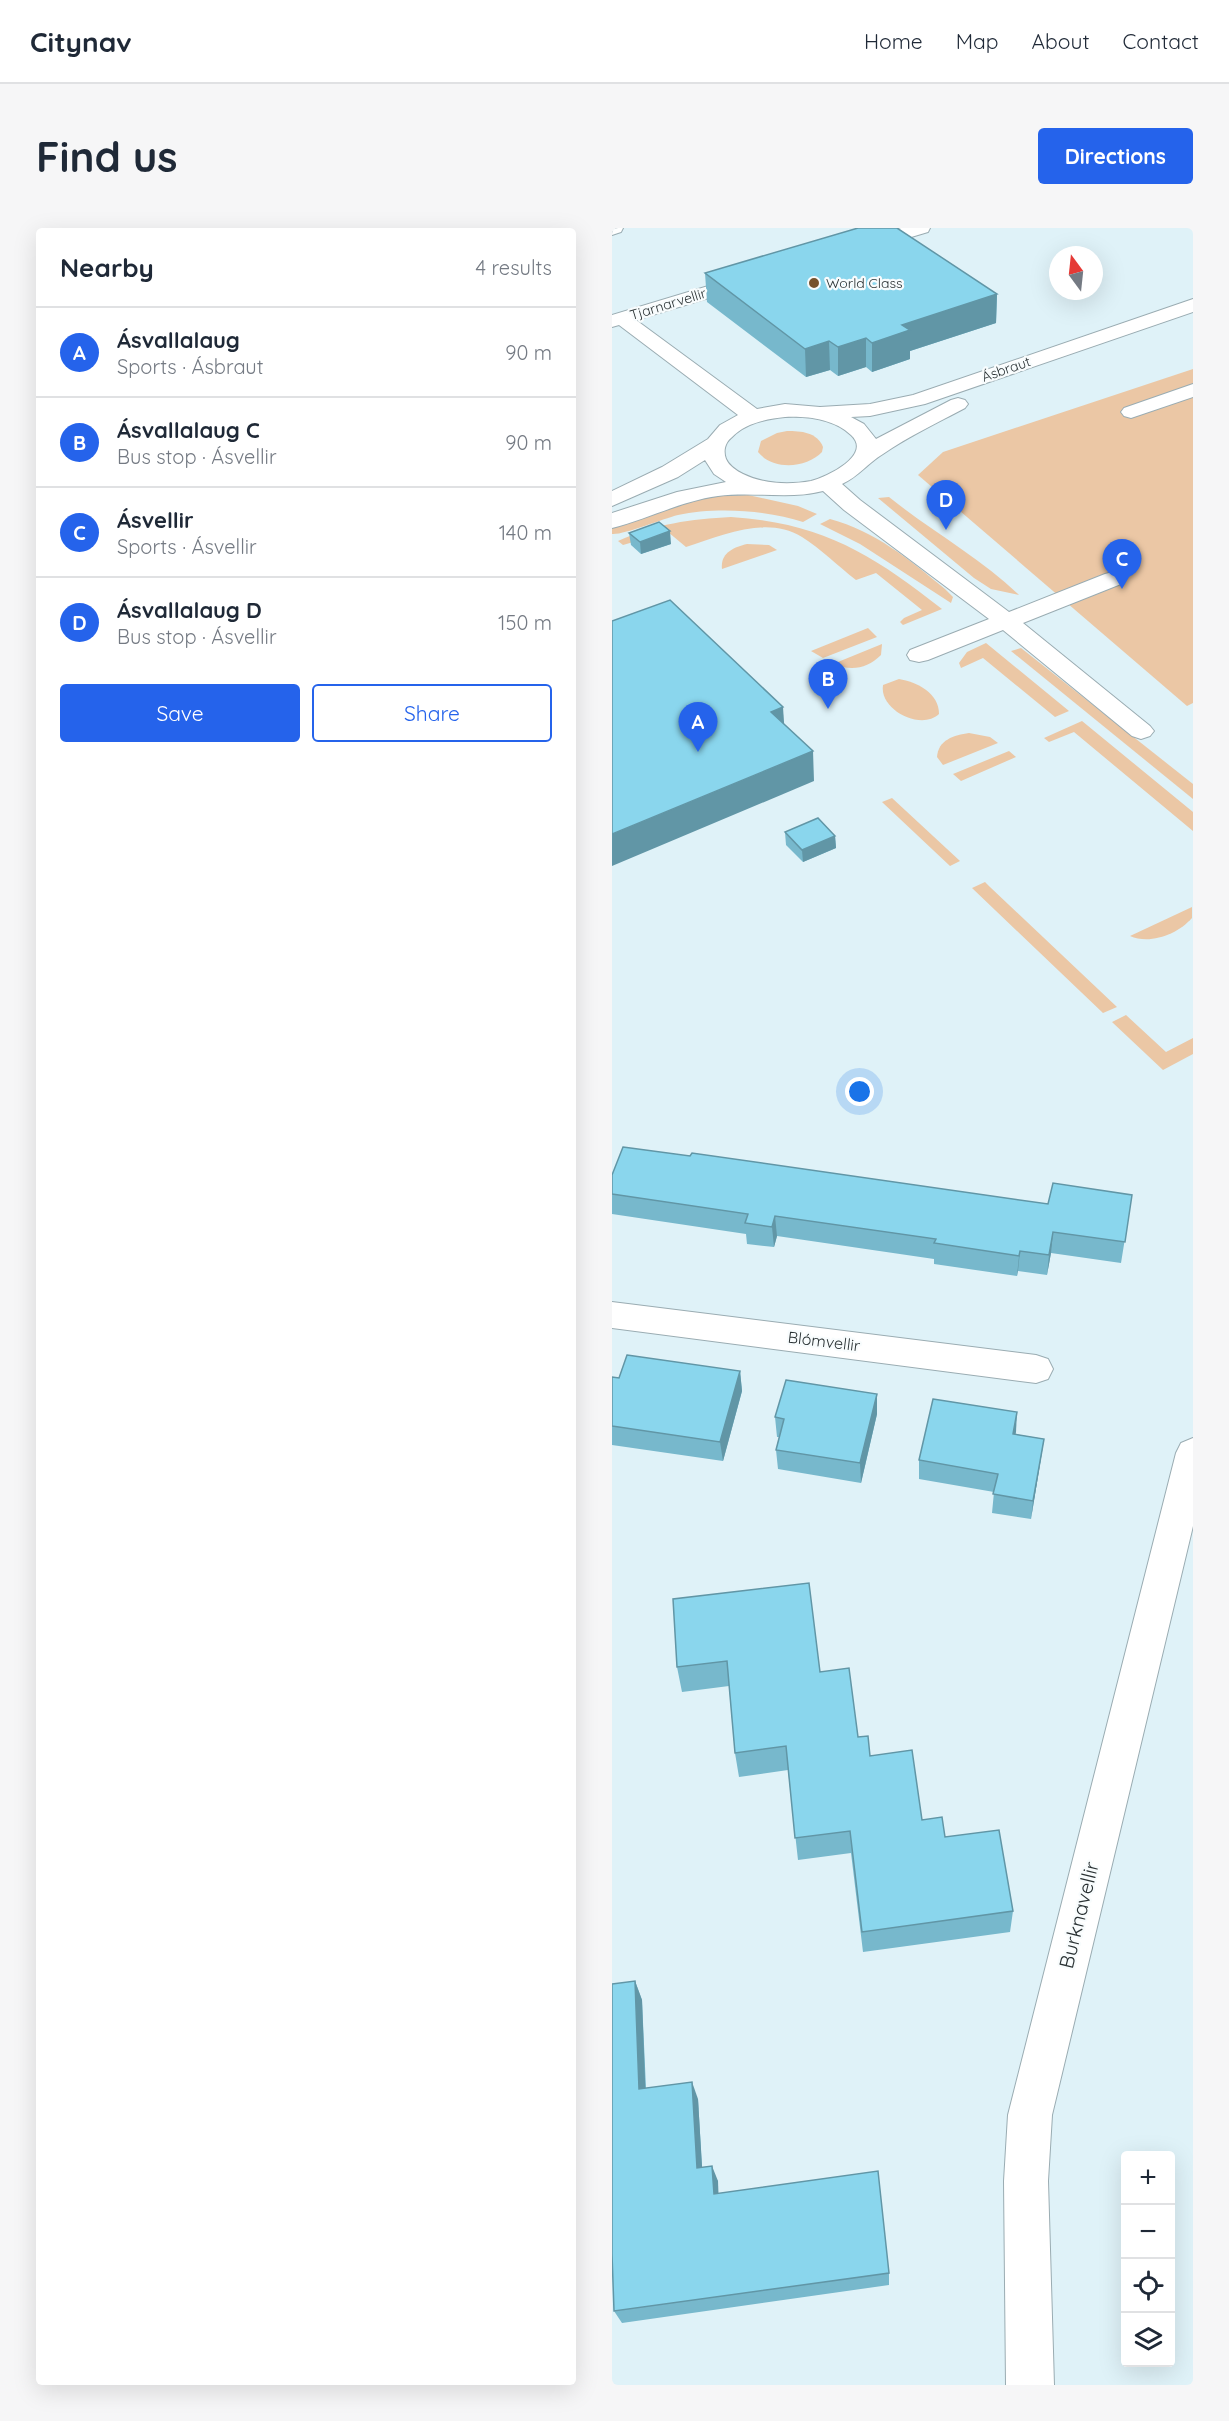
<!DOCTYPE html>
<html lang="en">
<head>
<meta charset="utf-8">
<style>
	body { margin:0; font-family:Quicksand,sans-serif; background:#f6f6f7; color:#1f2937 }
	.controls { position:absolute; right:18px; bottom:18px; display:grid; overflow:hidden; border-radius:6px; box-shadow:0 6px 24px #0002 }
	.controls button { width:54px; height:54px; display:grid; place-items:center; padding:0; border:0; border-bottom:2px solid #e0e1e3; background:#fff; color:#1f2937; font:30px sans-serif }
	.compass { position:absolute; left:437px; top:18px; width:54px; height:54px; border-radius:50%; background:#fff; box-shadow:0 6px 24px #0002; rotate:345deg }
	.you { position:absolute; left:248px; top:864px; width:21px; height:21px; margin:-15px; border:4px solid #fff; border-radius:50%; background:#1a73e8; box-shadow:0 0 0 9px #1a73e833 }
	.badge { display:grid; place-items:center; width:39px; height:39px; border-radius:50%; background:#2563eb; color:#fff; font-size:20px; font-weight:700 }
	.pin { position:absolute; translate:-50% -50px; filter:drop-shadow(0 2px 3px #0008) }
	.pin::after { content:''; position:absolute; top:32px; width:21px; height:18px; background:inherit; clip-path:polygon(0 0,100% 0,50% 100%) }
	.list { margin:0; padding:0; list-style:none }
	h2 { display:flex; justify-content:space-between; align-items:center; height:78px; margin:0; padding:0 24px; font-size:26px }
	h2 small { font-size:20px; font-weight:400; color:#747a83 }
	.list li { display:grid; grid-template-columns:39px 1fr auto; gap:18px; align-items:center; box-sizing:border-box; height:90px; padding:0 24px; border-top:2px solid #e0e1e3 }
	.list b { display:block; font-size:22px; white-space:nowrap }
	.list p { margin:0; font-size:20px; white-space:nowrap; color:#747a83 }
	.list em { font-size:20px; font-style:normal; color:#747a83 }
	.actions { display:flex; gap:12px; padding:18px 24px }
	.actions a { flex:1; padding:14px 0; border:2px solid #2563eb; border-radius:6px; text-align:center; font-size:21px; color:#2563eb }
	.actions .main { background:#2563eb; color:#fff }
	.icon { flex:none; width:33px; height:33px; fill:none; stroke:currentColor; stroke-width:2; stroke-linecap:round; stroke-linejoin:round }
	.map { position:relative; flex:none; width:581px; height:2157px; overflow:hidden; border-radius:6px }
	header { display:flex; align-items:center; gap:36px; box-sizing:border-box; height:84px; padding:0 30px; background:#fff; border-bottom:2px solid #e0e1e3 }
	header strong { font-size:28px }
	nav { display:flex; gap:33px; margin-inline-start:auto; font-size:21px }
	.intro { display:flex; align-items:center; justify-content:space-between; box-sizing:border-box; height:144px; padding:0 36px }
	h1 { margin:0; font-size:42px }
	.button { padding:15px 27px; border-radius:6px; background:#2563eb; color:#fff; font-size:21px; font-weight:700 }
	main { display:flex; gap:36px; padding:0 36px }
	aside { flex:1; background:#fff; border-radius:6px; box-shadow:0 6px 24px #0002 }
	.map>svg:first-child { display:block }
	.green { fill:#ebc7a5 }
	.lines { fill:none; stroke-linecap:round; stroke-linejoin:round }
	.minor-casing { stroke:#9aacb2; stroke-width:2 }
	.minor { fill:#fff; fill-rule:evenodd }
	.wall { fill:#77b8cc }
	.shaded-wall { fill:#6196a6 }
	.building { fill:#8ad6ed; stroke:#6196a6; stroke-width:1.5 }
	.poi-dot { fill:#76522c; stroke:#f8fcfd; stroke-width:2 }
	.labels { text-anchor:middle; stroke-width:4.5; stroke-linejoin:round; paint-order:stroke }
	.far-poi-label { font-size:14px; fill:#293133; stroke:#f8fcfd; text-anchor:start }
	.far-street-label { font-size:14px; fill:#293133; stroke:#f8fcfd }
	.street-label { font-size:16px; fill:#293133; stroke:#f8fcfd }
	.near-street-label { font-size:20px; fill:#293133; stroke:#f8fcfd }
</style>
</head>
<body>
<header>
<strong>Citynav</strong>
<nav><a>Home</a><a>Map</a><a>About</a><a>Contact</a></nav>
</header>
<div class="intro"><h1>Find us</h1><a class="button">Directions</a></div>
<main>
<aside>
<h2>Nearby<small>4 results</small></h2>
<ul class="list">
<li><span class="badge">A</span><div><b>Ásvallalaug</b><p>Sports · Ásbraut</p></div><em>90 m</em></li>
<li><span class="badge">B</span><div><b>Ásvallalaug C</b><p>Bus stop · Ásvellir</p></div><em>90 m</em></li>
<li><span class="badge">C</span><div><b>Ásvellir</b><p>Sports · Ásvellir</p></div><em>140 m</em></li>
<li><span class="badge">D</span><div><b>Ásvallalaug D</b><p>Bus stop · Ásvellir</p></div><em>150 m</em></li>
</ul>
<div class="actions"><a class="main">Save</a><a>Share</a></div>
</aside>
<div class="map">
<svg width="581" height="2157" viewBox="0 0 581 2157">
	<rect width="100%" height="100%" fill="#dff2f8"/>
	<g class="green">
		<path d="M581 141V475L575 478 306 247 331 224Z"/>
		<path d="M175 203C189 203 205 204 211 219L210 224C195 240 161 243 146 224L149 213 165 205Z"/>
		<path d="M136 267 186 278 205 286 191 294C156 282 103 279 66 287 50 291 12 307 0 306V299L96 268Z"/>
		<path d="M277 269C319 303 369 330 407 367L379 361 362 350 266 270Z"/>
		<path d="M119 289C210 295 260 326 330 381L291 397 288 394 292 390 310 382 264 345 244 352C226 338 209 321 190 309 154 287 110 308 74 319L56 304 11 317 6 313C43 296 79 291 119 289Z"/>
		<path d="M218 291C263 303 298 332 333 361L341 369 339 375 248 316 208 296Z"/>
		<path d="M135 316 157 317 165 322 110 341C108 325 122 319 135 316Z"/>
		<path d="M256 400 265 409 211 430 199 423Z"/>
		<path d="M374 415 457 483 443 489 371 430 349 440 347 435 355 424Z"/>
		<path d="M270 416 269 427C255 441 239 443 221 436Z"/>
		<path d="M409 420 581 556V571L399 423Z"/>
		<path d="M287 451C305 454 327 465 327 486 309 503 267 482 271 457Z"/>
		<path d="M470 493 581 584V603L462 504 437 514 432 510Z"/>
		<path d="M357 505 378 509 386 515 331 537 325 529C326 512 342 507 357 505Z"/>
		<path d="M397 523 404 529 349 553 341 546Z"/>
		<path d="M280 570 348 633 338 638 270 574Z"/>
		<path d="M373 654 378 659 505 779 491 785 360 660Z"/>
		<path d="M580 679V690C566 706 538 717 518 708Z"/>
		<path d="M514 787 554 824 581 810V826L551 842 500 794Z"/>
	</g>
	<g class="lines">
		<defs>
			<g id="minor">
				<path d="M0 0H11L9 4 0 7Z"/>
				<path d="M289 0H318L316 4 249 24 242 22 240 18 242 14Z"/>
				<path d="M136 46 143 48 146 52 143 56 24 92 145 181 173 176 208 179 258 176 301 167 581 71V84L313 176 258 188 239 189 252 196 264 211 339 172 346 170 353 172 356 176 353 180C325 195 297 208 271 226 256 235 246 249 230 256L248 272 397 384 493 346 501 344 509 346 513 351 509 356 411 395 538 498 542 503 538 508 529 511 520 508 391 402 316 432 307 434 298 432 295 427 298 422 377 391 232 282 211 263C177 272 141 263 106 268 69 273 36 291 0 300V285L65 264 114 254 102 246 93 232 66 249 0 278V263L50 239 96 211 108 197 126 187 7 97 0 99V87ZM173 189C195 188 222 191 239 207 261 227 215 249 199 253 177 257 151 256 131 246 125 243 117 238 114 231 111 223 113 215 119 210 133 195 154 191 173 189Z"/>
				<path d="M581 156V169L519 190 512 188 509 184 512 180Z"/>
				<path d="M0 1074 424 1127 436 1131 441 1141 436 1151 424 1155 0 1100Z"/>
				<path d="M581 1210V1298L440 1887 436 1953 442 2157H394L392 1953 396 1887 564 1225 569 1215Z"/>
			</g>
		</defs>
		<use href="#minor" class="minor-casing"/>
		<use href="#minor" class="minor"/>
	</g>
	<g class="wall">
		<path d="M93 45 385 66 384 95 298 123V131L260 144 254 139 226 148 218 142 194 149 95 74Z"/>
		<path d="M17 305 59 316 29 326 19 317Z"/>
		<path d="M173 604 223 608 224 620 191 634 174 617Z"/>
		<path d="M78 928 436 976 520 967 509 1035 439 1025 435 1047 406 1043 405 1048 322 1036V1031L165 1008 162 1019 135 1016 134 1006 0 986V947Z"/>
		<path d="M128 1143 130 1163 111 1233 0 1217V1149L7 1150Z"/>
		<path d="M265 1166V1186L249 1255 166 1241 164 1222 167 1209H165L163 1189Z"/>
		<path d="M403 1206 432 1211 429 1230 419 1291 380 1285 382 1264 307 1251V1232Z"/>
		<path d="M61 1371 208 1444 246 1509 258 1528 310 1592 333 1609 401 1683 398 1704 251 1724 239 1625 186 1632 176 1542 127 1549 123 1525 117 1458 70 1464 65 1439Z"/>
		<path d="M23 1753 30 1772 34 1860 86 1871 90 1939 106 1953V1965L277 2045V2057L10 2095 2 2083Z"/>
	</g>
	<g class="shaded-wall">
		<path d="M385 66 384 95 298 123V131L260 144V115L290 97Z"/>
		<path d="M254 110V139L226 148V119Z"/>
		<path d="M217 113 218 142 194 149 193 121Z"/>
		<path d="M58 303 59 316 29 326 28 314Z"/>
		<path d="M171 479 173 509 159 484Z"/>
		<path d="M201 523 202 553 0 638V606Z"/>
		<path d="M223 608 224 620 191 634 190 622Z"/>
		<path d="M163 988 165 1008 162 1019 160 999Z"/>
		<path d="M441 1004 439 1025 435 1047 437 1027Z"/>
		<path d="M408 1023 406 1043 405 1048 407 1028Z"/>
		<path d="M128 1143 130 1163 111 1233 108 1214Z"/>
		<path d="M265 1166V1186L249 1255 248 1235Z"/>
		<path d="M405 1184 404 1204 400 1225 401 1206Z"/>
		<path d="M432 1211 429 1230 419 1291 421 1273Z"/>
		<path d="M23 1753 30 1772 34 1878 27 1861Z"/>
		<path d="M80 1854 86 1871 91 1955 85 1940Z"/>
		<path d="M100 1938 106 1953 107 1980 102 1966Z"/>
	</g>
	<g class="building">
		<path d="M246 0H285L385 66 290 97 298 102 260 115 254 110 226 119 217 113 193 121 93 45Z"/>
		<path d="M47 294 58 303 28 314 17 305Z"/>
		<path d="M58 372 171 479 159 484 201 523 0 606V393Z"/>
		<path d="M206 590 223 608 190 622 173 604Z"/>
		<path d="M11 919 78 928 80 925 436 976 441 955 520 967 513 1014 441 1004 437 1027 408 1023 407 1028 322 1015 324 1011 163 988 160 999 133 995 136 986 0 966V947Z"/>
		<path d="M15 1127 128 1143 108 1214 0 1198V1149L7 1150Z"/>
		<path d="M174 1152 265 1166 248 1235 164 1222 172 1191 163 1189Z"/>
		<path d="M321 1171 405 1184 401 1206 432 1211 421 1273 381 1266 386 1246 307 1232Z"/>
		<path d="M197 1355 208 1444 237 1440 246 1509 256 1508 258 1528 300 1522 310 1592 330 1589 333 1609 387 1602 401 1683 250 1704 238 1603 183 1610 174 1518 123 1525 115 1433 65 1439 61 1371Z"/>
		<path d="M23 1753 27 1861 80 1854 85 1940 100 1938 102 1966 266 1943 277 2045 2 2083 0 2026V1756Z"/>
	</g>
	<circle class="poi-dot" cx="202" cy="55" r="6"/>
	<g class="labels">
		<g class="far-poi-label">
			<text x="214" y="60">World Class</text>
		</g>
		<g class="far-street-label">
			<text transform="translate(56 76) rotate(-17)" y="5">Tjarnarvellir</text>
			<text transform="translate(394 141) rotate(-19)" y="5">Ásbraut</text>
		</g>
		<g class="street-label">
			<text transform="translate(212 1113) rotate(7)" y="6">Blómvellir</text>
		</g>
		<g class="near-street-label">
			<text transform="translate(467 1687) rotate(-76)" y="7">Burknavellir</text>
		</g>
	</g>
</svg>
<div class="controls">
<button>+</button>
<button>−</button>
<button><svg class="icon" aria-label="locate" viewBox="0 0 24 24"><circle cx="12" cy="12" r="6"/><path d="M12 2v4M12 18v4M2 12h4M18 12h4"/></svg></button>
<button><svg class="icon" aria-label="layers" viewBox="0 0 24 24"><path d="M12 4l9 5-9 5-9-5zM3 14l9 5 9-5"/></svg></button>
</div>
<svg class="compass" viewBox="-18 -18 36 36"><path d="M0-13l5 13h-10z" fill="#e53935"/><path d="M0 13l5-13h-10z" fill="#747a83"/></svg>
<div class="you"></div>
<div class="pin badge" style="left:86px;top:524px">A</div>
<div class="pin badge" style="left:216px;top:481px">B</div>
<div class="pin badge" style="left:510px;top:361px">C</div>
<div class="pin badge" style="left:334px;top:302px">D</div>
</div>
</main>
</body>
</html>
